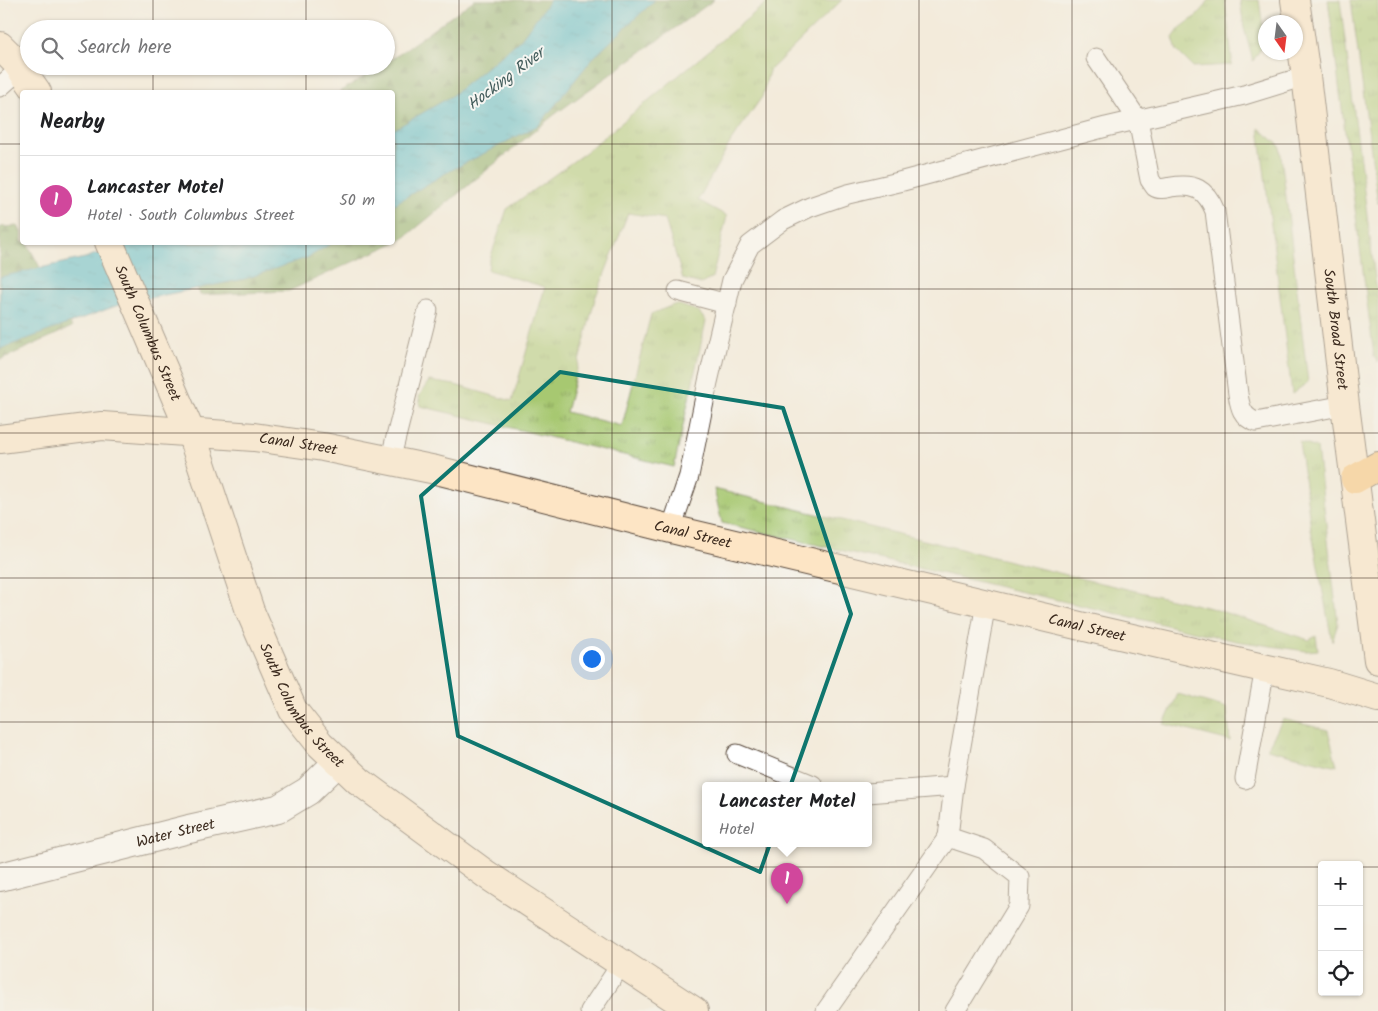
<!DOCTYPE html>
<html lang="en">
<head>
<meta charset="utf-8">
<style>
	body { margin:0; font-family:Kalam,sans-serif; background:#f2f2f2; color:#202124 }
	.controls { position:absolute; right:15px; bottom:15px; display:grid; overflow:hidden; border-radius:5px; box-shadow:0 1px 4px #0004 }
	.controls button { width:45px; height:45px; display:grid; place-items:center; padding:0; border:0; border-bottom:1px solid #e0e0e0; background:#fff; color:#202124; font:25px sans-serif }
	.compass { position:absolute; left:1258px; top:15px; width:45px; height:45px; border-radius:50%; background:#fff; box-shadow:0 1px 4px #0004; rotate:166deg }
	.you { position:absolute; left:591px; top:658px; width:18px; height:18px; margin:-12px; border:4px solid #fff; border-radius:50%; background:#1a73e8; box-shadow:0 0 0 8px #1a73e833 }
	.badge { display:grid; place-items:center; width:32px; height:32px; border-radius:50%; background:#1f6fb2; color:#fff; font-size:16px; font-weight:700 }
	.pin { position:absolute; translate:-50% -41px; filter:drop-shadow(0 1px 2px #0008) }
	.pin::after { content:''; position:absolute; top:26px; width:18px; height:15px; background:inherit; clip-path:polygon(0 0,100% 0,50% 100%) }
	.popup { position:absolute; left:702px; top:782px; width:170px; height:65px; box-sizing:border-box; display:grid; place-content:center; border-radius:5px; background:#fff; filter:drop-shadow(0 1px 4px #0005); font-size:16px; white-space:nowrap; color:#757577 }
	.popup b { font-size:19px; color:#202124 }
	.popup::after { content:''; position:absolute; left:50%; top:100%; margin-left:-10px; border:10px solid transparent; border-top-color:#fff }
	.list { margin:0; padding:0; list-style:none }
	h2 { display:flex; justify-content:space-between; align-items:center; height:65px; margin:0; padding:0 20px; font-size:21px }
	h2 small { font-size:16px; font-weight:400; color:#757577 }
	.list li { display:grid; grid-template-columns:32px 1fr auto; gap:15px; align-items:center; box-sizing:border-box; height:90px; padding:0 20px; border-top:1px solid #e0e0e0 }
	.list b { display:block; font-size:19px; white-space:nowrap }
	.list p { margin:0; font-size:16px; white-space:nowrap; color:#757577 }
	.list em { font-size:16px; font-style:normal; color:#757577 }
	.icon { flex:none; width:28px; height:28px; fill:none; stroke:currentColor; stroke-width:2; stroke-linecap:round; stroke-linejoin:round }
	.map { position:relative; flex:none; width:1378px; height:1011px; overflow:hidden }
	.search { position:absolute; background:#fff; box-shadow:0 1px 4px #0004; left:20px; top:20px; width:375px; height:55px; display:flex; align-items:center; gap:12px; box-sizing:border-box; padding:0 18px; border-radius:28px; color:#757577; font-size:19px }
	.panel { position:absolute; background:#fff; box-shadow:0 1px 4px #0004; left:20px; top:90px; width:375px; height:155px; border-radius:5px }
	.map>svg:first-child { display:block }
	.grass { fill:url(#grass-tufts); stroke:#717948 }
	.forest { fill:url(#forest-firs); stroke:#606b40 }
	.water { fill:url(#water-ripples); stroke:#457274 }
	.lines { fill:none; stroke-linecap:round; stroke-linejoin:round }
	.lane-casing { stroke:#57473a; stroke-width:21 }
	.street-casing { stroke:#57473a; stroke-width:30 }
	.secondary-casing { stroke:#57473a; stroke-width:30 }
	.highway-casing { stroke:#57473a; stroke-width:30 }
	.lane { stroke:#fff; stroke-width:19 }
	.street { stroke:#fff; stroke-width:28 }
	.secondary { stroke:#fde5c5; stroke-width:28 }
	.highway { stroke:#fabe6d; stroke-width:28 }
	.marked { fill:none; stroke:#0f766e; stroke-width:4; stroke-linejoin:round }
	.grid { fill:none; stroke:#3b2a1e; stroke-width:1; stroke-opacity:0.55 }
	.labels { text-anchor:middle; stroke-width:4; stroke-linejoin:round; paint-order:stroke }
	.street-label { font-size:15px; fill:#3b2a1e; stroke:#f6f6f2 }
	.water-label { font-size:16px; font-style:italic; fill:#425c5b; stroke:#f6f6f2 }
</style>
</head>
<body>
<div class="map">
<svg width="1378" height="1011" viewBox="0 0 1378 1011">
	<defs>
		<pattern id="grass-tufts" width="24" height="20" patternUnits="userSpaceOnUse" patternTransform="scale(1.25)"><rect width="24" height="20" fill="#a7c871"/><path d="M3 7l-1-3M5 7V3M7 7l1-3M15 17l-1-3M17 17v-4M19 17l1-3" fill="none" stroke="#89a35c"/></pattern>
		<pattern id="forest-firs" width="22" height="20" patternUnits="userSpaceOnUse" patternTransform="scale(1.25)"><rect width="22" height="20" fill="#85ac63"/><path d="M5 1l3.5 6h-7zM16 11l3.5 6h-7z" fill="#6e8c51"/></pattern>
		<pattern id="water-ripples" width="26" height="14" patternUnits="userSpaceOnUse" patternTransform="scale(1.25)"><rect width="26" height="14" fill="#4fb9cb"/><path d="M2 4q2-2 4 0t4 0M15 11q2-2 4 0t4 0" fill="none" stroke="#4397a4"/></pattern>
	</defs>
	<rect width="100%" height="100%" fill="#f6f6f2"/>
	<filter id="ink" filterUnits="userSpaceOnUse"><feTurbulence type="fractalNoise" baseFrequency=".02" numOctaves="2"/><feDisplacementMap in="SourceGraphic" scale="10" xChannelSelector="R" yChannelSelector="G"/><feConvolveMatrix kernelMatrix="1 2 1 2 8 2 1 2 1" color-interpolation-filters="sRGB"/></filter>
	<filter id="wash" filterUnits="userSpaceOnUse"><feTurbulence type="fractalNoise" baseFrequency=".0096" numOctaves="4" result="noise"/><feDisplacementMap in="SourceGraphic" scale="20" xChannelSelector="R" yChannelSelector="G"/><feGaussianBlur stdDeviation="1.12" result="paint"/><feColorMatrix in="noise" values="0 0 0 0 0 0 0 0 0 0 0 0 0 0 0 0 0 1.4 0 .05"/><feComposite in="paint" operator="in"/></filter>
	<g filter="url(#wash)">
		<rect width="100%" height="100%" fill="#f3ebdb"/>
		<g class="grass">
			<path d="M770 0H842L769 71 762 97 731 141 698 200 727 216 712 278 701 284 683 279 665 219 628 213 595 299 566 412 622 426 651 314 676 304 698 311 706 321 674 467 420 406 419 396 429 381 455 385 512 401 545 287 488 270 489 262 507 209 586 152Z"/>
			<path d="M1209 0H1225L1232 59 1231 65 1193 67 1177 51 1173 38 1180 28 1199 14Z"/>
			<path d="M1240 0H1259L1265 42 1253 61 1244 28Z"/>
			<path d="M1328 0H1340L1378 302V363L1374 356Z"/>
			<path d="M1351 0H1378V204Z"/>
			<path d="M1259 128 1280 146 1308 382 1292 394Z"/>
			<path d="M1299 442 1317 448 1338 624 1332 641 1311 529Z"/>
			<path d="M714 489 1092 581 1211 608 1309 640 1316 636 1318 650 1306 651 1236 641 722 523Z"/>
			<path d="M1178 694 1227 708 1230 741 1164 724Z"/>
			<path d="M1283 719 1328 730 1337 766 1267 749Z"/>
		</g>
		<g class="forest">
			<path d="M474 0H714L554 115 403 239 289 291 200 295 179 243 392 242V92H339L382 66H386V63Z"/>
			<path d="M18 226 22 234V242L27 243 72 327 0 360V227Z"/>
		</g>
		<g class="water">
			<path d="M550 0H655L592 59 539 125 444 174 393 205V130L450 97 520 40Z"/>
			<path d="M127 243H332L309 257 245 279 124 303 0 349V277L85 258Z"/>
		</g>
	</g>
	<g filter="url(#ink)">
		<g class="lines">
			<defs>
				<g id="lane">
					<path d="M1096 58 1138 120 1150 180C1151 181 1154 186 1155 187 1159 190 1166 188 1171 187 1194 183 1206 189 1215 211L1238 394C1240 407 1242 417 1256 422L1345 405"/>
					<path d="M0 87 20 69"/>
					<path d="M678 291 727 304"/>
					<path d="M390 461 428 310"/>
					<path d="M671 529 689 476 708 382 732 280 750 245 783 220 810 207 848 194 899 182 1106 127 1244 95 1306 76"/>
					<path d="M737 754 813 785"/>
					<path d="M1245 779 1265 668"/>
					<path d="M868 793 954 786"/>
					<path d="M948 837 954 786 986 603"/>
					<path d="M590 1011 622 963"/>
					<path d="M826 1011 948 837 984 849 1020 877 1019 906 955 1011"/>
				</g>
				<g id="street">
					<path id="s1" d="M0 877 189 829 278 809 308 791 338 762"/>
				</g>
				<g id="secondary">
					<path id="s2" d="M1295 0 1306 76 1345 405 1378 660"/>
					<path d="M0 46 16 62 37 92"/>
					<path id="s3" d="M109 242 191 433 250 611 293 710 320 744 359 781 487 875 694 1011"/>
					<path id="s4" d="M0 439 102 426 254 437 323 447 436 470 671 529 1093 629 1329 683 1378 698"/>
				</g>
				<path id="highway" d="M1355 479 1378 466"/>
			</defs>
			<use href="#lane" class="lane-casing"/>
			<use href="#street" class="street-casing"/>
			<use href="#secondary" class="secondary-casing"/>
			<use href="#highway" class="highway-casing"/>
			<use href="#lane" class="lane"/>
			<use href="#street" class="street"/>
			<use href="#secondary" class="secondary"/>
			<use href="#highway" class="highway"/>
		</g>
	</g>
	<path d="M0 0H1378V1011H0ZM560 372 783 408 851 614 760 872 458 736 421 496Z" fill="#f3ebdb" fill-opacity=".55" fill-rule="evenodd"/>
	<path class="marked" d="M560 372 783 408 851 614 760 872 458 736 421 496Z"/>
	<path class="grid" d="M153 0V29M306 0V29M459 0V1011M612 0V1011M766 0V1011M919 0V1011M1072 0V1011M1225 0V1011M153 66V92M306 66V92M0 144H22M392 144H1378M153 242V1011M306 242V1011M0 289H1378M0 433H1378M0 578H1378M0 722H1378M0 867H1322M1359 867H1378"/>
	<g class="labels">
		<g class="street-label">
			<text dy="5" stroke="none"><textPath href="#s2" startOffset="332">South Broad Street</textPath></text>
			<text dy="5" stroke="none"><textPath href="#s3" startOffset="99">South Columbus Street</textPath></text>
			<text dy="5" stroke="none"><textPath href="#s4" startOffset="300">Canal Street</textPath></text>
			<text dy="5" stroke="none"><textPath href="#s4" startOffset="705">Canal Street</textPath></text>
			<text dy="5" stroke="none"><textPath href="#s4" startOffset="1110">Canal Street</textPath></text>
			<text dy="5" stroke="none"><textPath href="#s3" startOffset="504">South Columbus Street</textPath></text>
			<text dy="5" stroke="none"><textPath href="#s1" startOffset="181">Water Street</textPath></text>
		</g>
		<g class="water-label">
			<text transform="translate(505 78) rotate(-37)" y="6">Hocking River</text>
		</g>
	</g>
</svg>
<div class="controls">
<button>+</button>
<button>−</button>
<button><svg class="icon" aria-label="locate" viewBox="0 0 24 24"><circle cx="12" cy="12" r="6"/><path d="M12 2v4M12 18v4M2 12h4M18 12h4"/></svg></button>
</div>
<svg class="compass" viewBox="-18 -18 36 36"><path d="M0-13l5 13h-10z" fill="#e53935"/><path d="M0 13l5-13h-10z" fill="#757577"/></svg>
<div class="you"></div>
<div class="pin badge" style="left:787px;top:904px;background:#d1479c">1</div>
<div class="popup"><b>Lancaster Motel</b>Hotel</div>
<div class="search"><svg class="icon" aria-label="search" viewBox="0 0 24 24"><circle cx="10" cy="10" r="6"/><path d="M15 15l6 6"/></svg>Search here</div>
<section class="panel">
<h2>Nearby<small></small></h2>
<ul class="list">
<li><span class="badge" style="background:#d1479c">1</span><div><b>Lancaster Motel</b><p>Hotel · South Columbus Street</p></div><em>50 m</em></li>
</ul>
</section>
</div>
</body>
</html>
